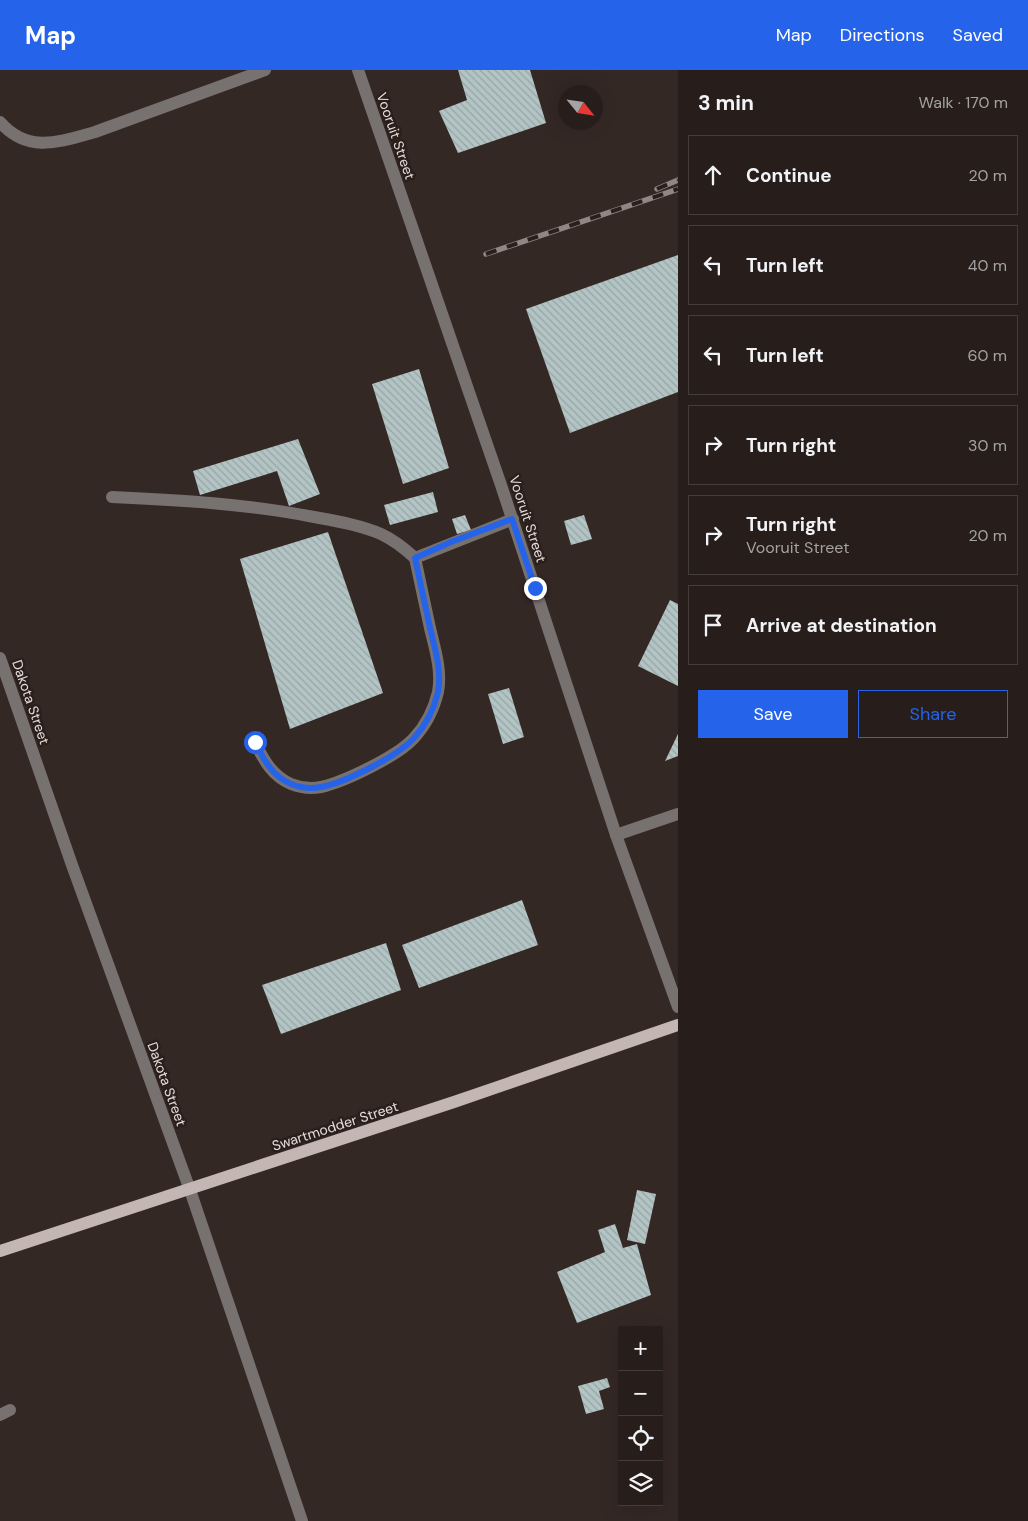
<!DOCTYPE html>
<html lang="en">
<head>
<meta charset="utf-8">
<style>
	body { margin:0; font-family:"DM Sans",sans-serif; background:#2f2725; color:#f1f3f6 }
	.controls { position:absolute; right:15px; bottom:15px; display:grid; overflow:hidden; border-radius:0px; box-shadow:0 5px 20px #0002 }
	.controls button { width:45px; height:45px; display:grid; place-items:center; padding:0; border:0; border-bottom:1px solid #433c3b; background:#271e1c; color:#f1f3f6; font:25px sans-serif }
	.compass { position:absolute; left:558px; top:15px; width:45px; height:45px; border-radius:50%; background:#271e1c; box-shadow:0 5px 20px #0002; rotate:120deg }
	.stop { position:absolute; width:15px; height:15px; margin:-11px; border:4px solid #2563eb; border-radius:50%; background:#fff }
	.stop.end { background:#2563eb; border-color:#fff; box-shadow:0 1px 5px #0008 }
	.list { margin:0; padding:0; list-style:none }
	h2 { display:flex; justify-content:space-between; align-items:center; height:65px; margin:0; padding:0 20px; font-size:21px }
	h2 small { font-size:16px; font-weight:400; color:#a4a2a3 }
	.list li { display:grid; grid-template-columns:32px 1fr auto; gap:15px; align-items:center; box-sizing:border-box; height:80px; margin:0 10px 10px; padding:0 10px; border:1px solid #433c3b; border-radius:0px }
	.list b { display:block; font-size:19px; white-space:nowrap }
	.list p { margin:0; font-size:16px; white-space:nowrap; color:#a4a2a3 }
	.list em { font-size:16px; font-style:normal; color:#a4a2a3 }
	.actions { display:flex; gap:10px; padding:15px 20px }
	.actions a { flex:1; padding:11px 0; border:1px solid #2563eb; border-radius:0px; text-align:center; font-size:18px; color:#2563eb }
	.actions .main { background:#2563eb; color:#fff }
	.icon { flex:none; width:28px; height:28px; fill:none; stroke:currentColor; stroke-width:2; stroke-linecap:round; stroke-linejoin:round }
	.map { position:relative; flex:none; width:678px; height:1451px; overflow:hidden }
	header { display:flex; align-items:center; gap:30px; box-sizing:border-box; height:70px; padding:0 25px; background:#2563eb; color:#fff }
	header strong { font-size:24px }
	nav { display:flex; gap:28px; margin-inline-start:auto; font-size:18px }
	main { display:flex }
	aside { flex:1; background:#271e1c }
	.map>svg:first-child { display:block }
	.building { fill:url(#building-back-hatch) }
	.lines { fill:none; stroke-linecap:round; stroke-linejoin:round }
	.minor { stroke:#77716f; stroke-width:12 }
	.major { stroke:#c4b6b2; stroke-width:12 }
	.rail-casing { stroke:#908684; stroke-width:5.5 }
	.rail { stroke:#2a1f1b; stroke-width:4; stroke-dasharray:11; stroke-linecap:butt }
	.route { stroke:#2563eb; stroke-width:6 }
	.labels { text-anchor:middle; stroke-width:5; stroke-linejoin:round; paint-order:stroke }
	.street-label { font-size:14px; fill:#e5dddb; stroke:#2a1f1b }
</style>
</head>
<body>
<header>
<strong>Map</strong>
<nav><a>Map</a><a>Directions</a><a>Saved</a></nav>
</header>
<main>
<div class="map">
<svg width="678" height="1451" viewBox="0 0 678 1451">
	<defs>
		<pattern id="building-back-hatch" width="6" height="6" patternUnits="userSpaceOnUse" patternTransform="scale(1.25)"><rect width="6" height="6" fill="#b3c4c4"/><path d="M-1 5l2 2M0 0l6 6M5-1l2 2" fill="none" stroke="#98a4a4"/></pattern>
	</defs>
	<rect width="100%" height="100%" fill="#342825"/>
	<g class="building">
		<path d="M458 0H530L546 53 458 83 439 41 467 30Z"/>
		<path d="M678 185V322L570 363 526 239Z"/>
		<path d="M419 299 449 398 403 414 372 314Z"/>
		<path d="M298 369 320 424 289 436 277 401 200 425 193 401Z"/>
		<path d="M433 422 438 442 390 455 384 435Z"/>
		<path d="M465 445 471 460 457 464 452 449Z"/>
		<path d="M584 445 592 469 571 475 564 451Z"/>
		<path d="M328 462 383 623 290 659 240 489Z"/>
		<path d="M670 530 678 534V616L638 596Z"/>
		<path d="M509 618 524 667 503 674 488 624Z"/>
		<path d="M678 664V686L665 691Z"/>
		<path d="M522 830 538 875 419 918 402 875Z"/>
		<path d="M386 873 401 920 281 964 262 915Z"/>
		<path d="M637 1120 656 1124 645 1174 627 1170Z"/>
		<path d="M615 1154 623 1178 637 1174 651 1225 577 1253 557 1202 605 1182 598 1160Z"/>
		<path d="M607 1308 610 1317 599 1321 604 1339 586 1344 578 1316Z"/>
	</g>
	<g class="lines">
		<g class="minor">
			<path d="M358 0 501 415 616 765 678 937"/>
			<path d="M0 52C28 84 59 72 95 62L265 0"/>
			<path d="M112 427C180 430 247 434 314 447 336 451 360 455 381 464 394 470 404 478 415 488"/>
			<path d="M0 588 72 795 190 1120 302 1451"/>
			<path d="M255 673C264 690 272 706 291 714 301 718 311 719 321 717 344 712 398 686 414 668 426 655 434 639 438 622 442 601 435 579 430 558 425 535 420 511 415 488L513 449"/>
			<path d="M616 765 678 744"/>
			<path d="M0 1345 10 1340"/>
		</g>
		<path class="major" d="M0 1181 454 1032 678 955"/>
		<defs>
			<g id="rail">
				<path d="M657 119 678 110"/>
				<path d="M486 184 678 119"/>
			</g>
		</defs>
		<use href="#rail" class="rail-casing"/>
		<use href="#rail" class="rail"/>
	</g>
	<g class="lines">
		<path class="route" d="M255 672C264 690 272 706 291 714 301 718 311 719 321 717 344 713 398 686 414 668 426 655 434 639 438 622 442 601 435 579 430 558 425 535 420 511 415 488L451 472 512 449 535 518"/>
	</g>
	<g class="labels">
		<g class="street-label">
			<text transform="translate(396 66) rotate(71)" y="5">Vooruit Street</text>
			<text transform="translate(528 449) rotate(72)" y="5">Vooruit Street</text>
			<text transform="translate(31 632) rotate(71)" y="5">Dakota Street</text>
			<text transform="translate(167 1014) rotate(70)" y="5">Dakota Street</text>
			<text transform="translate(335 1056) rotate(-18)" y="5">Swartmodder Street</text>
		</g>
	</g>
</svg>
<div class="controls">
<button>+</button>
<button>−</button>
<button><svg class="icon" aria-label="locate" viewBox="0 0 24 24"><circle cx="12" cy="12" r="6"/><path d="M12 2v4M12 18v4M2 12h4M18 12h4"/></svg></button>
<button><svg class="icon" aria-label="layers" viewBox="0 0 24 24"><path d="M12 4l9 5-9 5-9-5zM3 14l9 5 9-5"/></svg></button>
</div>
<svg class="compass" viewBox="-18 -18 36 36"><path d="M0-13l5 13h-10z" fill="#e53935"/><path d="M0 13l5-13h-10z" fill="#a4a2a3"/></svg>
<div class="stop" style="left:255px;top:672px"></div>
<div class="stop end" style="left:535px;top:518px"></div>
</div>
<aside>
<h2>3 min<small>Walk · 170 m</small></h2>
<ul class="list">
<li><svg class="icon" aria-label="ahead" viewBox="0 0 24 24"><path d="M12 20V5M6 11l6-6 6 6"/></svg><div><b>Continue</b></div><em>20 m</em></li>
<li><svg class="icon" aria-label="left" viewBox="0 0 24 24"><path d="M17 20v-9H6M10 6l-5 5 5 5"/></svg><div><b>Turn left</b></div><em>40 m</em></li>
<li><svg class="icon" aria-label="left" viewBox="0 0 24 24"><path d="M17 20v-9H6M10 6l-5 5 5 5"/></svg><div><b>Turn left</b></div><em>60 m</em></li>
<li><svg class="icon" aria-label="right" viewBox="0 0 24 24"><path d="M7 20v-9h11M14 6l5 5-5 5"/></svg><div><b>Turn right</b></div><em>30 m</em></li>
<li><svg class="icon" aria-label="right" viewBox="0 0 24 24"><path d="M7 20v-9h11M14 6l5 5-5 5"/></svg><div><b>Turn right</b><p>Vooruit Street</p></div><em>20 m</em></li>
<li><svg class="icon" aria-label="arrive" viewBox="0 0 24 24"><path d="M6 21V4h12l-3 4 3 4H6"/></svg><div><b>Arrive at destination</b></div></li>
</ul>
<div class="actions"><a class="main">Save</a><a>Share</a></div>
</aside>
</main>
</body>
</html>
